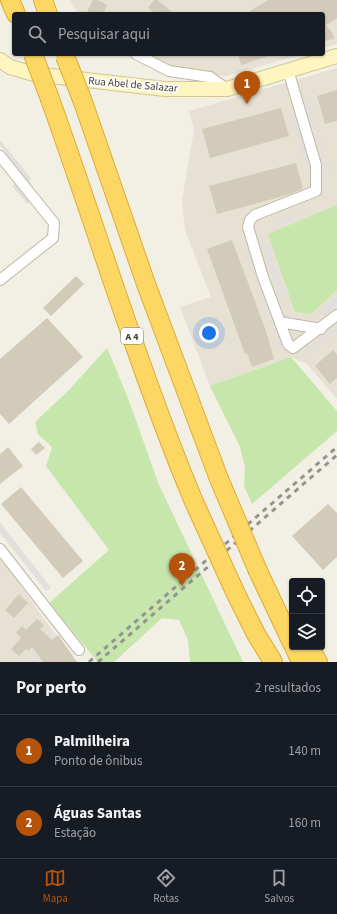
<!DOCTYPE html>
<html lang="pt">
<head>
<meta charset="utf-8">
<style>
	body { margin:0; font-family:"Source Sans 3",sans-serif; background:#20242c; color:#f1f3f6 }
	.controls { position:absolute; right:12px; bottom:12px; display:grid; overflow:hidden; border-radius:4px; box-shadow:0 1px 3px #0004 }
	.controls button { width:36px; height:36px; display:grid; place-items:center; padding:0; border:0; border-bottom:1px solid #363941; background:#171b24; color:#f1f3f6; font:20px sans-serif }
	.you { position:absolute; left:209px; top:333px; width:14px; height:14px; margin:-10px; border:3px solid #fff; border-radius:50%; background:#1a73e8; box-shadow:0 0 0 6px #1a73e833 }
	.badge { display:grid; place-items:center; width:26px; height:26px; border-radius:50%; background:#b45309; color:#fff; font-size:13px; font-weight:700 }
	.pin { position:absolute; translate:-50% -33px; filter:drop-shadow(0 1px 2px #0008) }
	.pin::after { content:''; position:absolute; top:21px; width:14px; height:12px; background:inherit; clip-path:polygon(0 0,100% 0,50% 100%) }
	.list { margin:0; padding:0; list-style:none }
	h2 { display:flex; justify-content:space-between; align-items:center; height:52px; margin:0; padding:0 16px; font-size:17px }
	h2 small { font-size:13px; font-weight:400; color:#9ea1a6 }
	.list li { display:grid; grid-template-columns:26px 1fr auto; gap:12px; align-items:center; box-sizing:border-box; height:72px; padding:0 16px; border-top:1px solid #363941 }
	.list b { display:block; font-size:15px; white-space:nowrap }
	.list p { margin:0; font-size:13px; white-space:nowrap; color:#9ea1a6 }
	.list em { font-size:13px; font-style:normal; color:#9ea1a6 }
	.icon { flex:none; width:22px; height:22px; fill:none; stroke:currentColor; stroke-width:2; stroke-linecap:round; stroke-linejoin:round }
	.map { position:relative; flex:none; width:337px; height:662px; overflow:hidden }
	.search { position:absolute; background:#171b24; box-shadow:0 1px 3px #0004; left:12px; right:12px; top:12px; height:44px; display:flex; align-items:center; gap:10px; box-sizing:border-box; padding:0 14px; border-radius:4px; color:#9ea1a6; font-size:15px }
	.sheet { height:196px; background:#171b24 }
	nav { display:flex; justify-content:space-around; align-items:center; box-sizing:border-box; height:56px; border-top:1px solid #363941; background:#171b24; font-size:11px; color:#9ea1a6 }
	nav a { display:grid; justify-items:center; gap:2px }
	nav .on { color:#b45309 }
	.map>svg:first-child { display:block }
	.residential { fill:#e6e1d2 }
	.industrial { fill:#e4e0d9 }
	.green { fill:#c7e6ac }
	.parking { fill:#e2e0dc }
	.building { fill:#d3cbb9 }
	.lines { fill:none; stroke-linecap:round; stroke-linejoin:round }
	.street-casing { stroke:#bdb7a7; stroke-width:12 }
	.secondary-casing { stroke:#d2c694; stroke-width:16 }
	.highway-casing { stroke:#dcac34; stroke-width:20 }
	.street { stroke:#fff; stroke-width:10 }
	.secondary { stroke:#fef5c1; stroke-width:14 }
	.highway { stroke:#fdd764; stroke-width:18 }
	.rail { stroke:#949494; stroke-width:3; stroke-dasharray:5 5; stroke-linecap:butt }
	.highway-bridge-casing { stroke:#dcac34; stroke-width:20; stroke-linecap:butt }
	.highway-bridge { stroke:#fdd764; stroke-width:18 }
	.labels { text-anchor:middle; stroke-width:3.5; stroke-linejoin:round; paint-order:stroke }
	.shield { fill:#fff; stroke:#7c7971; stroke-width:1 }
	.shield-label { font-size:10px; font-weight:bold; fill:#443f34 }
	.street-label { font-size:11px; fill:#443f34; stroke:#fff }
</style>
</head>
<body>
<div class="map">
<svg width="337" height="662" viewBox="0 0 337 662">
	<rect width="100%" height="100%" fill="#f2efe4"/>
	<g class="residential">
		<path d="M70 0H337V44L323 48V14H78Z"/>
		<path d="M148 54H303L226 76 172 68Z"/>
		<path d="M337 68V399L307 364 291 357 210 386 180 307 211 297 185 230 182 200 194 130 189 111Z"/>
		<path d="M0 557 50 627 25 662H0Z"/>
	</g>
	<path class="industrial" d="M50 627 72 657 66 662H25Z"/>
	<g class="green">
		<path d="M337 205V290L311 314 295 312 268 234Z"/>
		<path d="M107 348 128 398 159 485 243 662H190L188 640 179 620 162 618 114 662H98L49 603 109 550 46 466 52 447 38 434 35 422 68 391Z"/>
		<path d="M291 357 337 411V431L252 504 244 486 245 467 240 447 210 386Z"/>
	</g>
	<g class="parking">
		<path d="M307 104H310L330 173 327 174Z"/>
		<path d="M294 108 311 168 307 169 290 110Z"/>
		<path d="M0 140 31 178 29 183 0 146Z"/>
		<path d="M16 183 30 201 27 204 12 186Z"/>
		<path d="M297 213 299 218 276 227 274 222Z"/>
		<path d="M246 238 284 350 281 351 243 239Z"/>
		<path d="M267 242 286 298 280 299 262 244Z"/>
		<path d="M337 294V305L326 314 321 309Z"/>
		<path d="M337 324V330L308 355 305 352Z"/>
		<path d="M0 522 51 588 46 591 0 533Z"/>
	</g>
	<g class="building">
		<path d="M93 0H98L107 5 103 14H86Z"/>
		<path d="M154 0H157L175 14H155L148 8Z"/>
		<path d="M268 0H337V18L326 25 332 32 334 39 323 41V14H245Z"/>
		<path d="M238 54H268L269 56 241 65Z"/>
		<path d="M337 90V121L325 124 317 96Z"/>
		<path d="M281 108 289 136 210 158 202 129Z"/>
		<path d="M296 163 303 189 287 195 217 214 209 186Z"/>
		<path d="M232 240 266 331 274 359 252 367 247 353 245 354 207 249Z"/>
		<path d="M76 276 84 284 51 316 43 308Z"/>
		<path d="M47 318 83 357 9 424 0 414V359Z"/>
		<path d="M333 350 337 355V378L330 384 315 366Z"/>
		<path d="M39 442 45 448 36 455 31 449Z"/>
		<path d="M8 447 23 466 0 484V454Z"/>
		<path d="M21 487 83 561 63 578 1 504Z"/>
		<path d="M328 504 337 513V557L323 570 292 536Z"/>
		<path d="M19 594 28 603 14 618 5 610Z"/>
		<path d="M37 619 44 625 40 629 52 640 58 635 77 662H43L32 647 29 651 26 649 19 656 11 649 21 638 16 632 22 626 26 630Z"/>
	</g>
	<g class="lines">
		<defs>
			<g id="street">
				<path d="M136 54 169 71 210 77 227 89"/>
				<path d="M288 70 316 165V191L255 215 250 220 248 227 263 277 288 344 293 348 337 315"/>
				<path d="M0 156 54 223 53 238 0 280"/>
				<path d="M280 322 321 329"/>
				<path d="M0 549 79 650"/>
			</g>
			<path id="secondary" d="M0 60 10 67 34 74 165 89H227L337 56"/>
			<g id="highway">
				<path d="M10 0 16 14"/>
				<path d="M43 0 48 14"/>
				<path d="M50 99C98 233 139 370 194 502"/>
				<path d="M83 102 146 284 219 479"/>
				<path d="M258 571 292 643"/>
				<path d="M236 594 256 634 273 662"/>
				<path d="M294 647 301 662"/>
				<path d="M309 647 318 662"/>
			</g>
		</defs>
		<use href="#street" class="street-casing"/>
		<use href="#secondary" class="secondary-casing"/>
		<use href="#highway" class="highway-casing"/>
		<use href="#street" class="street"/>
		<use href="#secondary" class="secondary"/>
		<use href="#highway" class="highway"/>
		<g class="rail">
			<path d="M89 662 337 447"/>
			<path d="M98 662 337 455"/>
		</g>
		<defs>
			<g id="highway-bridge">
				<path d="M33 54 50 99"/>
				<path d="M65 56 83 102"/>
				<path d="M219 479 258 571"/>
				<path d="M194 502 236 594"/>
			</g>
		</defs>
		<use href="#highway-bridge" class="highway-bridge-casing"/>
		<use href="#highway-bridge" class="highway-bridge"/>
	</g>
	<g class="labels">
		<rect class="shield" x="121" y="328" width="22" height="16" rx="3"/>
		<g class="shield-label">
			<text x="132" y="340">A 4</text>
		</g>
		<g class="street-label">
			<text transform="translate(133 84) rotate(5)" y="4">Rua Abel de Salazar</text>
		</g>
	</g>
</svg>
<div class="controls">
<button><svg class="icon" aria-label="locate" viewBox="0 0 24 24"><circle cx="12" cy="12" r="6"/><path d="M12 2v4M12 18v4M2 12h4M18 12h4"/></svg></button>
<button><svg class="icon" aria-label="layers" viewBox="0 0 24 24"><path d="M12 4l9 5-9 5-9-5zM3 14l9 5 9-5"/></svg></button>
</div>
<div class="you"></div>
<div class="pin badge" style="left:247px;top:104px">1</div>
<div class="pin badge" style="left:182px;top:586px">2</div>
<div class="search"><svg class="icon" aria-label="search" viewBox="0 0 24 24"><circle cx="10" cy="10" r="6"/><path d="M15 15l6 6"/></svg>Pesquisar aqui</div>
</div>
<section class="sheet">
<h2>Por perto<small>2 resultados</small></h2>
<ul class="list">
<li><span class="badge">1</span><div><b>Palmilheira</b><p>Ponto de ônibus</p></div><em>140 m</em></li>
<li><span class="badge">2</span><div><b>Águas Santas</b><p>Estação</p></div><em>160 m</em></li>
</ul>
</section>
<nav>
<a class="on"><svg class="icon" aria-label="map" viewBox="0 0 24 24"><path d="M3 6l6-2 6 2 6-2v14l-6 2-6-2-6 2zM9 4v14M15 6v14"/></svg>Mapa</a>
<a><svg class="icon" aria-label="directions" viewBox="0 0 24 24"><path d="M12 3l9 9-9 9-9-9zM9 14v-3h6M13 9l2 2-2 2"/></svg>Rotas</a>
<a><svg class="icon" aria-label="saved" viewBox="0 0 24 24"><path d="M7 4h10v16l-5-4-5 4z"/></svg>Salvos</a>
</nav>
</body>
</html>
